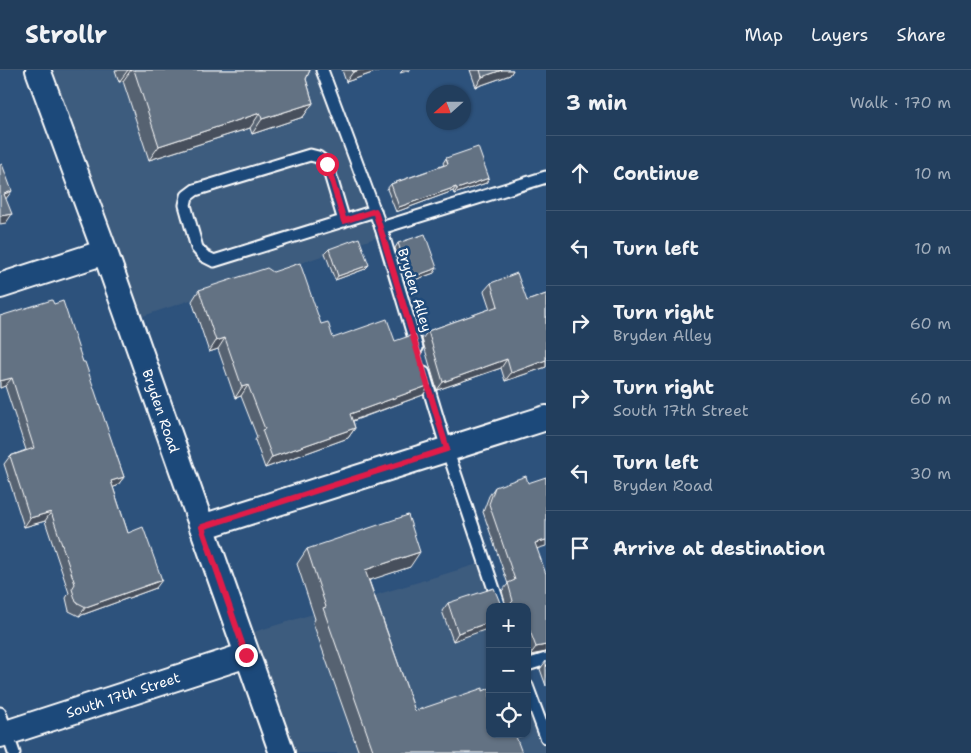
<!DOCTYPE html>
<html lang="en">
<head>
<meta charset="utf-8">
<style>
	body { margin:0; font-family:"Shantell Sans",sans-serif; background:#2e4966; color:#f1f3f6 }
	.controls { position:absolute; right:15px; bottom:15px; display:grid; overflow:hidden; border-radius:10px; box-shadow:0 1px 4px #0004 }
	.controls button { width:45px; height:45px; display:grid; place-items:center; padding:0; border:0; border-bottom:1px solid #3f5772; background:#223e5d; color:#f1f3f6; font:25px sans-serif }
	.compass { position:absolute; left:426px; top:15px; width:45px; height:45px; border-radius:50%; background:#223e5d; box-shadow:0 1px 4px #0004; rotate:249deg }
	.stop { position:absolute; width:15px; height:15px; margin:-11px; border:4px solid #e11d48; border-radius:50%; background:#fff }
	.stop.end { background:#e11d48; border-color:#fff; box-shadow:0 1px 5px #0008 }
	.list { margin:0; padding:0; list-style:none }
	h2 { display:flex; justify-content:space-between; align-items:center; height:65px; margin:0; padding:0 20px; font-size:21px }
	h2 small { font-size:16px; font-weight:400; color:#a2aebc }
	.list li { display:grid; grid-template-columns:32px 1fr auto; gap:15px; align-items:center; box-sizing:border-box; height:75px; padding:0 20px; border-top:1px solid #3f5772 }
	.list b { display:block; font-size:19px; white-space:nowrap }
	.list p { margin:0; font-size:16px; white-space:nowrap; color:#a2aebc }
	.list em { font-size:16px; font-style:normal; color:#a2aebc }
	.icon { flex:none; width:28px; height:28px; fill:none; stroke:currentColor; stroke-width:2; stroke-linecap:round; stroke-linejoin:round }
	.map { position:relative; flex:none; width:546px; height:683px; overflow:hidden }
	header { display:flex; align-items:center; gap:30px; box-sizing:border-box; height:70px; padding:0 25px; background:#223e5d; border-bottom:1px solid #3f5772 }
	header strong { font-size:24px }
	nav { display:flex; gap:28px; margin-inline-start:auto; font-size:18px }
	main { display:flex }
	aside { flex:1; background:#223e5d }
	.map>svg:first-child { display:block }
	.built { fill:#3e5c7e }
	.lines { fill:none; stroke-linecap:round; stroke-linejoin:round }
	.service-casing { stroke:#fff; stroke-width:15 }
	.minor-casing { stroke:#fff; stroke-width:28 }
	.service { stroke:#1f4a7a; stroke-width:11 }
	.minor { stroke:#1f4a7a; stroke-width:24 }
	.wall { fill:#566271; stroke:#fff }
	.shaded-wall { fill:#46505c; stroke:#fff }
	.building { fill:#647283; stroke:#fff }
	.route { stroke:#e11d48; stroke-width:6 }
	.labels { text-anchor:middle; stroke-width:5; stroke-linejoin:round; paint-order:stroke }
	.street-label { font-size:14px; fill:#fff; stroke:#1f4a7a }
</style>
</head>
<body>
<header>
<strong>Strollr</strong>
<nav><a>Map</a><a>Layers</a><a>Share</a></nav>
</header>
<main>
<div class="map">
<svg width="546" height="683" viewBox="0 0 546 683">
	<rect width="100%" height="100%" fill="#2d527c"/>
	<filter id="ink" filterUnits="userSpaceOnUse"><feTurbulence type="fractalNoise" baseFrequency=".02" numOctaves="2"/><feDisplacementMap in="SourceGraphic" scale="10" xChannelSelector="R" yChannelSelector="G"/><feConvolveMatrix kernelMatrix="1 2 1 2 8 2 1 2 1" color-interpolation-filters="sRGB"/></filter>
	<g filter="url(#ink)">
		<g class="built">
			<path d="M47 0H321L378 167 131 250Z"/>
			<path d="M491 490 506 537H490V664H527V600L546 656V683H278L237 567Z"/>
		</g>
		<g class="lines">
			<defs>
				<g id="service">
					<path d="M322 0 381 158 417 278"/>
					<path d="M344 151 327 94 318 87 310 85 195 120 187 126 185 135 197 178 204 186 214 191 375 141"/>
					<path d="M381 158 546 107"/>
					<path d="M424 303 447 379 500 537"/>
					<path d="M527 595 546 589"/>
					<path d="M527 616 546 667"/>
					<path d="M0 643 14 683"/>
				</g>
				<g id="minor">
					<path d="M38 0 105 182 282 683"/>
					<path d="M0 216 105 182"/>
					<path d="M202 457 546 348"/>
					<path d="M0 665 247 585"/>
				</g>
			</defs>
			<use href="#service" class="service-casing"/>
			<use href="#minor" class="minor-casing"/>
			<use href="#service" class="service"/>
			<use href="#minor" class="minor"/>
		</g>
		<g class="wall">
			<path d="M115 0H310L306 9 313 33 303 47 252 64 250 58 149 90 123 11 119 12Z"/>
			<path d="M342 0H381L346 12Z"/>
			<path d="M470 0H513L510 5 476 17Z"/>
			<path d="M446 88 489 108 486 113 454 124 453 121 396 142 387 119 391 114 444 95 443 93Z"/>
			<path d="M398 173 434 203 406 213 395 178Z"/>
			<path d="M329 179 369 195 365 199 335 210 325 183Z"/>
			<path d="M491 213 527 231 546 224V297L505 311 501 298 437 320 422 269 428 261 490 239 484 221Z"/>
			<path d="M199 220 321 254 333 268 395 271 430 315 423 325 353 351 355 358 348 368 265 398 255 370 257 367 241 326 235 328 218 279 209 282 192 231Z"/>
			<path d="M54 234 83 292 124 407 117 416 113 417 128 463 156 518 79 546 69 541 66 528 69 523 45 451 24 457 4 394 10 386 26 380 5 316 0 318V246Z"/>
			<path d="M495 417 537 479 546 582 530 585 527 577V537L453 571 442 541 448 533 506 536 502 521 508 514 483 442 489 426Z"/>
			<path d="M307 479 410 497 369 510 415 641 483 621 522 683H359L313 553 315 549 297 494Z"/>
			<path d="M546 591V616L540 599Z"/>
		</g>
		<g class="shaded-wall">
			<path d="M128 0H131L123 11 119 12Z"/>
			<path d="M360 0H381L346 12 353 2Z"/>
			<path d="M403 0H411L400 3Z"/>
			<path d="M502 0H513L510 5 476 17 482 7Z"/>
			<path d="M313 33 303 47 252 64 262 49Z"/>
			<path d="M260 43 250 58 149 90 159 76Z"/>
			<path d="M489 108 486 113 454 124 457 119Z"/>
			<path d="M456 117 453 121 396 142 399 137Z"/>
			<path d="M12 121 5 130 4 124Z"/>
			<path d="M12 144 6 153 0 154V146Z"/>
			<path d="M369 195 365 199 335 210 338 206Z"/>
			<path d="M437 198 434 203 406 213 410 208Z"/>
			<path d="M225 268 218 279 209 282 216 271Z"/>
			<path d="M507 289 501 298 437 320 443 312Z"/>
			<path d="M546 290V297L505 311 511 303Z"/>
			<path d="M12 308 5 316 0 318V311Z"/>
			<path d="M248 315 241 326 235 328 242 317Z"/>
			<path d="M430 315 423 325 343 354 350 344Z"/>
			<path d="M355 358 348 368 265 398 272 387Z"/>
			<path d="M124 407 117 416 105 420 111 411Z"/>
			<path d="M51 442 45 451 24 457 30 448Z"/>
			<path d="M546 470V476L529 481 535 473Z"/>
			<path d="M420 482 410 497 355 515 365 500Z"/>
			<path d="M162 510 156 518 79 546 86 537Z"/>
			<path d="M490 552V558L453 571 458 563Z"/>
			<path d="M546 575V582L530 585 536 577Z"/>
		</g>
		<g class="building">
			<path d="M134 0H310L306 9 313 33 262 49 260 43 159 76Z"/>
			<path d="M352 0H360L353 2Z"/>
			<path d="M480 0H502L482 7Z"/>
			<path d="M478 77 489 108 457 119 456 117 399 137 391 114 448 94 446 88Z"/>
			<path d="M2 94 12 121 4 124 12 144 0 146V95Z"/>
			<path d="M425 164 437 198 410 208 398 173Z"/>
			<path d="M359 168 369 195 338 206 329 179Z"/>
			<path d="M300 193 321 254 328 252 333 268 387 249 395 271 415 264 430 315 350 344 355 358 272 387 262 360 265 359 248 315 242 317 225 268 216 271 199 220 267 198 273 202Z"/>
			<path d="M517 203 527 231 546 224V290L511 303 507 289 443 312 428 261 498 236 491 213Z"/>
			<path d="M52 230 54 234 63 231 83 292H85L124 407 111 411 128 463 143 457 162 510 86 537 76 532 72 519 75 514 51 442 30 448 10 386 34 378 12 308 0 311V246Z"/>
			<path d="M526 406 528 413 546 407V470L535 473 546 504V575L536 577 527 553V537H490V552L458 563 448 533 494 518 501 535 508 536 513 531 508 513 515 510 489 434 495 417Z"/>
			<path d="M408 445 420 482 365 500 415 641 483 618V621L490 618V664H515L522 683H374L323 538 326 537 307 479Z"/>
		</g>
	</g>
	<g class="lines" filter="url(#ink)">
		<path class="route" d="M246 585 202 457 447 379 375 141 344 151 327 94"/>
	</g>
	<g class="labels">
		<g class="street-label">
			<text transform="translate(415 220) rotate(73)" y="5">Bryden Alley</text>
			<text transform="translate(161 341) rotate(71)" y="5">Bryden Road</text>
			<text transform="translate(123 625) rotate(-18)" y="5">South 17th Street</text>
		</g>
	</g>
</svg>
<div class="controls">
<button>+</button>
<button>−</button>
<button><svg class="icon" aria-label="locate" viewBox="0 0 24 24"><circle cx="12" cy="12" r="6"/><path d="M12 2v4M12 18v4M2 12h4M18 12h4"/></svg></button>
</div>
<svg class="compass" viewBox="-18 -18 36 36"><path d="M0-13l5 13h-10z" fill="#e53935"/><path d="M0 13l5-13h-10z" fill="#a2aebc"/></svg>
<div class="stop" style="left:327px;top:94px"></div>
<div class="stop end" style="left:246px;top:585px"></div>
</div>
<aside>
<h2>3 min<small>Walk · 170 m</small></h2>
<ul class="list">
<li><svg class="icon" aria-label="ahead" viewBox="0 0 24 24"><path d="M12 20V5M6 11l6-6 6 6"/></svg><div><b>Continue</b></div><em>10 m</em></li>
<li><svg class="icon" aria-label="left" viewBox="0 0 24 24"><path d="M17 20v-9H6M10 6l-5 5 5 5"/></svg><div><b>Turn left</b></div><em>10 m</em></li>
<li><svg class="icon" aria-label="right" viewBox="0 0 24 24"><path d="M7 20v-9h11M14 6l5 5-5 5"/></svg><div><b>Turn right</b><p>Bryden Alley</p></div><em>60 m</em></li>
<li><svg class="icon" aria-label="right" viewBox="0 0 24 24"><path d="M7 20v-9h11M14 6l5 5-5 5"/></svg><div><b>Turn right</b><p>South 17th Street</p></div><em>60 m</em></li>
<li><svg class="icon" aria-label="left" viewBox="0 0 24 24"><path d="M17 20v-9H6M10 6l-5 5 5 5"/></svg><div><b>Turn left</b><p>Bryden Road</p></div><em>30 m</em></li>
<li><svg class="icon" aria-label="arrive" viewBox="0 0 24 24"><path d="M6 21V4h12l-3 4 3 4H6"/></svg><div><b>Arrive at destination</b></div></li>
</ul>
</aside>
</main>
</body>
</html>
